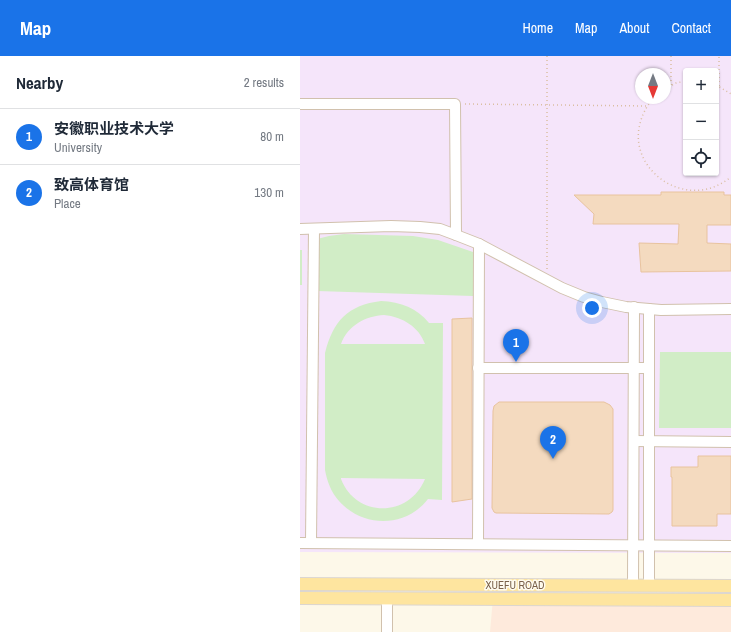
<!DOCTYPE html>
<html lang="en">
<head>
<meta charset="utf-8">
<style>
	body { margin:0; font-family:"Archivo Narrow","Noto Sans SC",sans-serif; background:#f2f2f3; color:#1f2937 }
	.controls { position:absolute; right:12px; top:12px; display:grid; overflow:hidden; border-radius:4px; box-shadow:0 1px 3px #0004 }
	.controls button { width:36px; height:36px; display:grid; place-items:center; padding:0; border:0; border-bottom:1px solid #e0e1e3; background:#fff; color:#1f2937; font:20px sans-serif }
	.compass { position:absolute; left:335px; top:12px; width:36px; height:36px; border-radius:50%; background:#fff; box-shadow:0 1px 3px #0004; rotate:180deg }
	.you { position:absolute; left:292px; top:252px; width:14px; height:14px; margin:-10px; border:3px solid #fff; border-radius:50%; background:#1a73e8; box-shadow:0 0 0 6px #1a73e833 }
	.badge { display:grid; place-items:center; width:26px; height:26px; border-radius:50%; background:#1a73e8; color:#fff; font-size:13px; font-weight:700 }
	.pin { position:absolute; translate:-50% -33px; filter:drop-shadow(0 1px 2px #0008) }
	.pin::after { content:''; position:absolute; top:21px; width:14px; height:12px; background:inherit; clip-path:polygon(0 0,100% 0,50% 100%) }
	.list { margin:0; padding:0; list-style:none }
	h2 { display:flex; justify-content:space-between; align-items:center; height:52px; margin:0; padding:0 16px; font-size:17px }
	h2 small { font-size:13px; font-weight:400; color:#747a83 }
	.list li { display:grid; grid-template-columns:26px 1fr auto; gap:12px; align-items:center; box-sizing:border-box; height:56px; padding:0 16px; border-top:1px solid #e0e1e3 }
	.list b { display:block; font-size:15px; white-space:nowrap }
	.list p { margin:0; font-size:13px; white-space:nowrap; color:#747a83 }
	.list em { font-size:13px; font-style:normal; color:#747a83 }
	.icon { flex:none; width:22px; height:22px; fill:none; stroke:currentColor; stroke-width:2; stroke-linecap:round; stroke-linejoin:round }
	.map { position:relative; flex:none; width:431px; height:576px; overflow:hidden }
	header { display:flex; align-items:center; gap:24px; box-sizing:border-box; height:56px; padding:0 20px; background:#1a73e8; color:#fff }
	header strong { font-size:19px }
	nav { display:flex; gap:22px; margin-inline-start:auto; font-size:14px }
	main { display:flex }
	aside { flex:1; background:#fff }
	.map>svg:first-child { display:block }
	.commercial { fill:#feeadc }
	.education { fill:#f5e5fa; fill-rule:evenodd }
	.green { fill:#d1edc6; fill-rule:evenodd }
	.building { fill:#f4dabf; stroke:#e8c39e }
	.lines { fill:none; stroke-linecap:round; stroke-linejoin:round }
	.minor-casing { stroke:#d1c1ad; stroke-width:12 }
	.major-casing { stroke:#dcd6d0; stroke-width:14 }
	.path { stroke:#dabea1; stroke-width:1.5; stroke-dasharray:1 3; stroke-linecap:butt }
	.minor { stroke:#fff; stroke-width:10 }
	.major { stroke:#fee59f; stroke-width:12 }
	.labels { text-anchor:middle; stroke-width:3; stroke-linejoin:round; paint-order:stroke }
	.street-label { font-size:11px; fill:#7a614a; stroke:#fffbf0 }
</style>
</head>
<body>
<header>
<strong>Map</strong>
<nav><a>Home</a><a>Map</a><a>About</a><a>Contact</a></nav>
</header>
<main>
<aside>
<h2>Nearby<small>2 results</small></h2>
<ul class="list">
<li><span class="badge">1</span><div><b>安徽职业技术大学</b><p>University</p></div><em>80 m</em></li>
<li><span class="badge">2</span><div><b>致高体育馆</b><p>Place</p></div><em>130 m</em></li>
</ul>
</aside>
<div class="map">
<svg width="431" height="576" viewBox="0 0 431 576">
	<rect width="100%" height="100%" fill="#fdf8e9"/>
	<path class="commercial" d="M193 542 431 544V576H190Z"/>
	<path class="education" d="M0 0H431V497L0 496ZM386 15H416V117H386ZM341 18H365V42H341Z"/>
	<g class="green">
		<path d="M44 178 113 180 138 184 173 196V240L17 235V183L29 180Z"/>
		<rect x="0" y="194" width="2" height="35"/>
		<path d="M81 245C101 246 117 252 129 267H143L142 444 128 443C106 472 63 472 39 445 31 436 27 425 25 414V297C33 265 48 249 81 245ZM84 259C103 261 119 271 125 288H41C48 269 66 260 84 259ZM41 423V422L125 423C109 462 56 462 41 423Z"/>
		<path d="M360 296H431V372H359Z"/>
	</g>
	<g class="building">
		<path d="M361 136H424V139H431V169H407V187L431 188V215L341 216 339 187 378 188 379 168H293L294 158 274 139H361Z"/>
		<path d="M172 262V443L152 446V263Z"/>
		<path d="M199 346H304L310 349 313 353V454L312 456 309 458 196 457 194 456 192 452 193 355 194 350Z"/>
		<path d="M398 400H431V458H417V470H372V421H371V411H398Z"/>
	</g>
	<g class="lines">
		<defs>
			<g id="minor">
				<path d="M0 48H155L156 179"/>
				<path d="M0 173 91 170 120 171 140 173 156 179 179 188 262 232 284 241 302 246 326 251 361 254 431 253"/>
				<path d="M349 253V529"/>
				<path d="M178 312H349"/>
				<path d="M334 385 431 386"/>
				<path d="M11 486 14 173"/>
				<path d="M0 487 431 490"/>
				<path d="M178 488 179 188"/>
				<path d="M333 529 334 251"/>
				<path d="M87 542V576"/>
			</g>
			<g id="major">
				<path d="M0 528 431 530"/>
				<path d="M0 542 431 544"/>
			</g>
		</defs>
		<use href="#minor" class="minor-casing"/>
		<use href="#major" class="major-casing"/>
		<g class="path">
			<path d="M247 0V214"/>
			<path d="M371 0V29"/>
			<path d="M416 29 428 36 431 38"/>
			<path d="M419 30V0"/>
			<path d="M365 33 376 27 386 25"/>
			<path d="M354 42C346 50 341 61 339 72 333 107 366 138 401 134 412 133 422 128 431 121"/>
			<path d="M165 48 347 50"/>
		</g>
		<use href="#minor" class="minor"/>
		<use href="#major" class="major"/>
	</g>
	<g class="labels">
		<g class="street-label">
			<text x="215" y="533">XUEFU ROAD</text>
		</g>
	</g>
</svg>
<div class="controls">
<button>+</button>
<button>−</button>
<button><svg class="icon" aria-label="locate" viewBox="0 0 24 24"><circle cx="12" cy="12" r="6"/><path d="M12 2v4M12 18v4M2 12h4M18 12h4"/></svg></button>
</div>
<svg class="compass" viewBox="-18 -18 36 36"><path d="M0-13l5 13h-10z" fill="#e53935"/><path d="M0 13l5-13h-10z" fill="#747a83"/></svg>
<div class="you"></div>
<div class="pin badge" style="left:216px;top:306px">1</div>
<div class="pin badge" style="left:253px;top:403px">2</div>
</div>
</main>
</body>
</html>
